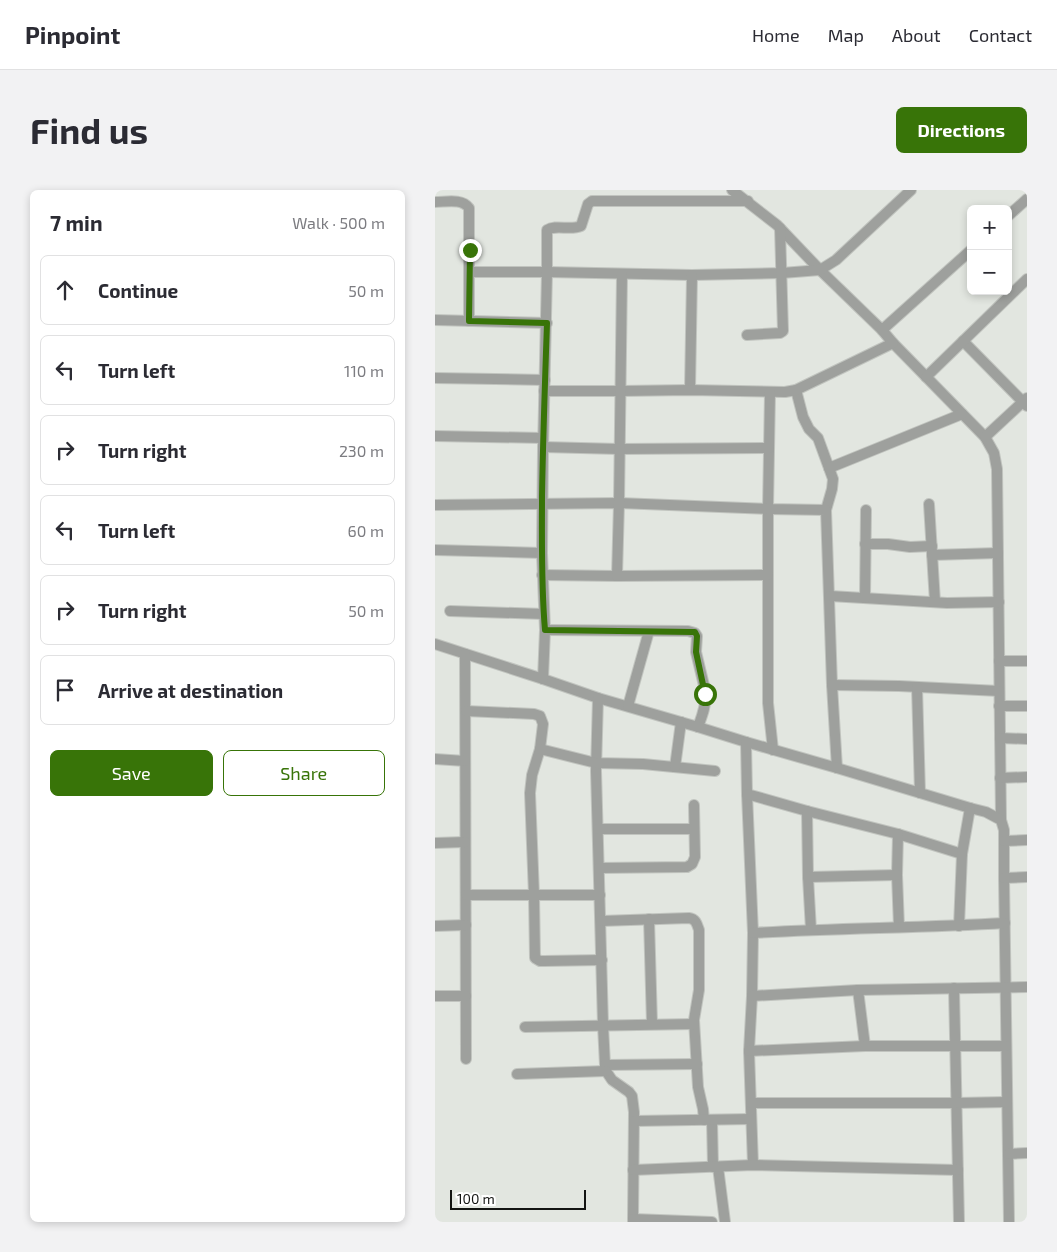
<!DOCTYPE html>
<html lang="en">
<head>
<meta charset="utf-8">
<style>
	body { margin:0; font-family:"Exo 2",sans-serif; background:#f2f2f3; color:#2b2b33 }
	.controls { position:absolute; right:15px; top:15px; display:grid; overflow:hidden; border-radius:8px; box-shadow:0 2px 8px #0003 }
	.controls button { width:45px; height:45px; display:grid; place-items:center; padding:0; border:0; border-bottom:1px solid #e1e1e2; background:#fff; color:#2b2b33; font:25px sans-serif }
	.scale { position:absolute; left:15px; bottom:12px; width:136px; box-sizing:border-box; padding-left:5px; border:2px solid #131412; border-top:0; font-size:14px; line-height:18px; white-space:nowrap; color:#131412; -webkit-text-stroke:4px #fff; paint-order:stroke }
	.stop { position:absolute; width:15px; height:15px; margin:-11px; border:4px solid #387408; border-radius:50%; background:#fff }
	.stop.end { background:#387408; border-color:#fff; box-shadow:0 1px 5px #0008 }
	.list { margin:0; padding:0; list-style:none }
	h2 { display:flex; justify-content:space-between; align-items:center; height:65px; margin:0; padding:0 20px; font-size:21px }
	h2 small { font-size:16px; font-weight:400; color:#7c7c81 }
	.list li { display:grid; grid-template-columns:32px 1fr auto; gap:15px; align-items:center; box-sizing:border-box; height:70px; margin:0 10px 10px; padding:0 10px; border:1px solid #e1e1e2; border-radius:8px }
	.list b { display:block; font-size:19px; white-space:nowrap }
	.list em { font-size:16px; font-style:normal; color:#7c7c81 }
	.actions { display:flex; gap:10px; padding:15px 20px }
	.actions a { flex:1; padding:11px 0; border:1px solid #387408; border-radius:8px; text-align:center; font-size:18px; color:#387408 }
	.actions .main { background:#387408; color:#fff }
	.icon { flex:none; width:28px; height:28px; fill:none; stroke:currentColor; stroke-width:2; stroke-linecap:round; stroke-linejoin:round }
	.map { position:relative; flex:none; width:592px; height:1032px; overflow:hidden; border-radius:8px }
	header { display:flex; align-items:center; gap:30px; box-sizing:border-box; height:70px; padding:0 25px; background:#fff; border-bottom:1px solid #e1e1e2 }
	header strong { font-size:24px }
	nav { display:flex; gap:28px; margin-inline-start:auto; font-size:18px }
	.intro { display:flex; align-items:center; justify-content:space-between; box-sizing:border-box; height:120px; padding:0 30px }
	h1 { margin:0; font-size:35px }
	.button { padding:12px 22px; border-radius:8px; background:#387408; color:#fff; font-size:18px; font-weight:700 }
	main { display:flex; gap:30px; padding:0 30px }
	aside { flex:1; background:#fff; border-radius:8px; box-shadow:0 2px 8px #0003 }
	.map>svg:first-child { display:block }
	.lines { fill:none; stroke-linecap:round; stroke-linejoin:round }
	.street-casing { stroke:#c1c4bf; stroke-width:12 }
	.street { stroke:#9ea09d; stroke-width:10 }
	.route { stroke:#387408; stroke-width:6 }
</style>
</head>
<body>
<header>
<strong>Pinpoint</strong>
<nav><a>Home</a><a>Map</a><a>About</a><a>Contact</a></nav>
</header>
<div class="intro"><h1>Find us</h1><a class="button">Directions</a></div>
<main>
<aside>
<h2>7 min<small>Walk · 500 m</small></h2>
<ul class="list">
<li><svg class="icon" aria-label="ahead" viewBox="0 0 24 24"><path d="M12 20V5M6 11l6-6 6 6"/></svg><div><b>Continue</b></div><em>50 m</em></li>
<li><svg class="icon" aria-label="left" viewBox="0 0 24 24"><path d="M17 20v-9H6M10 6l-5 5 5 5"/></svg><div><b>Turn left</b></div><em>110 m</em></li>
<li><svg class="icon" aria-label="right" viewBox="0 0 24 24"><path d="M7 20v-9h11M14 6l5 5-5 5"/></svg><div><b>Turn right</b></div><em>230 m</em></li>
<li><svg class="icon" aria-label="left" viewBox="0 0 24 24"><path d="M17 20v-9H6M10 6l-5 5 5 5"/></svg><div><b>Turn left</b></div><em>60 m</em></li>
<li><svg class="icon" aria-label="right" viewBox="0 0 24 24"><path d="M7 20v-9h11M14 6l5 5-5 5"/></svg><div><b>Turn right</b></div><em>50 m</em></li>
<li><svg class="icon" aria-label="arrive" viewBox="0 0 24 24"><path d="M6 21V4h12l-3 4 3 4H6"/></svg><div><b>Arrive at destination</b></div></li>
</ul>
<div class="actions"><a class="main">Save</a><a>Share</a></div>
</aside>
<div class="map">
<svg width="592" height="1032" viewBox="0 0 592 1032">
	<rect width="100%" height="100%" fill="#e2e6e0"/>
	<g class="lines">
		<defs>
			<g id="street">
				<path d="M297 0 342 35 385 80 447 140 458 153 550 247 559 263 562 279 566 630"/>
				<path d="M0 12C11 12 27 8 34 18V131"/>
				<path d="M573 26 592 9"/>
				<path d="M35 82H112L257 85 347 83 385 80 401 70 476 0"/>
				<path d="M0 130 112 133"/>
				<path d="M447 140 536 60"/>
				<path d="M312 145 345 143 348 141 345 38"/>
				<path d="M528 151 592 216"/>
				<path d="M491 187 592 89"/>
				<path d="M0 188 110 190"/>
				<path d="M255 200 257 85"/>
				<path d="M361 200 368 227 374 239 383 248 398 289 397 299 391 320"/>
				<path d="M109 201H185L255 200 350 202 361 200 458 153"/>
				<path d="M335 202 333 319V513L338 560"/>
				<path d="M0 246 108 248"/>
				<path d="M550 247 592 208"/>
				<path d="M108 257 184 259 334 258"/>
				<path d="M394 278 527 224"/>
				<path d="M494 314 500 412"/>
				<path d="M0 315 184 313 333 319 391 320 397 495 402 578"/>
				<path d="M430 354H453L475 357 497 356"/>
				<path d="M0 360 107 363"/>
				<path d="M497 365 563 363"/>
				<path d="M107 385 182 386 333 385"/>
				<path d="M182 386 184 313 187 84"/>
				<path d="M395 406 512 413 564 412"/>
				<path d="M430 408 431 320"/>
				<path d="M15 421 109 424"/>
				<path d="M110 440 253 441 260 443 262 446 261 462 271 504C271 516 267 526 263 537"/>
				<path d="M0 454 108 489 163 508 263 537 311 552 402 578 535 618 551 622 566 630 569 640V688L574 1032"/>
				<path d="M30 464 31 869"/>
				<path d="M564 471H592"/>
				<path d="M108 489 110 440 107 363 108 260 112 82V40C121 34 135 41 146 36L153 14 157 11H313"/>
				<path d="M397 495 464 496 564 501"/>
				<path d="M482 497 485 603"/>
				<path d="M163 508 161 581 168 835 170 875 171 881 177 890 194 902 197 906 199 922 198 1029"/>
				<path d="M193 516 214 441"/>
				<path d="M564 516H592"/>
				<path d="M31 521 99 524 105 526 108 534 105 559 97 585 95 603 99 705 100 768 105 771H109L167 770"/>
				<path d="M565 548 592 549"/>
				<path d="M311 552 312 604 318 743 317 806 314 861 318 975"/>
				<path d="M105 559 161 573 208 574 280 581"/>
				<path d="M0 569 30 571"/>
				<path d="M240 577 246 532"/>
				<path d="M565 588 592 587"/>
				<path d="M312 604 372 621 463 644 527 664"/>
				<path d="M372 621 373 687 376 740"/>
				<path d="M163 639H259"/>
				<path d="M463 644 462 685 464 737"/>
				<path d="M569 651 592 650"/>
				<path d="M0 653 30 652"/>
				<path d="M164 678 252 677 257 674 260 667 259 615"/>
				<path d="M373 687 462 685"/>
				<path d="M569 688 592 687"/>
				<path d="M31 705H165"/>
				<path d="M214 729 217 834"/>
				<path d="M166 731 254 728C261 729 262 734 264 740V800L259 830 263 897 268 919 269 930"/>
				<path d="M0 736 31 735"/>
				<path d="M524 736 527 664 535 618"/>
				<path d="M318 743C402 738 486 738 570 733"/>
				<path d="M519 798 524 1032"/>
				<path d="M423 800 430 856"/>
				<path d="M0 806H31"/>
				<path d="M317 806 423 800 592 797"/>
				<path d="M90 837 259 834"/>
				<path d="M314 861 430 856H571"/>
				<path d="M170 875 262 874"/>
				<path d="M82 884 171 881"/>
				<path d="M316 913H521L572 912"/>
				<path d="M277 930 278 977"/>
				<path d="M199 931 316 929"/>
				<path d="M573 964 592 963"/>
				<path d="M283 977 290 1032"/>
				<path d="M198 980 318 975 523 980"/>
				<path d="M198 1032V1029L277 1032"/>
			</g>
		</defs>
		<use href="#street" class="street-casing"/>
		<use href="#street" class="street"/>
	</g>
	<g class="lines">
		<path class="route" d="M35 60 34 131 112 133C110 190 108 248 107 306 107 350 106 395 110 440L258 442H260L262 446 261 462 270 504"/>
	</g>
</svg>
<div class="controls">
<button>+</button>
<button>−</button>
</div>
<div class="scale">100 m</div>
<div class="stop" style="left:270px;top:504px"></div>
<div class="stop end" style="left:35px;top:60px"></div>
</div>
</main>
</body>
</html>
